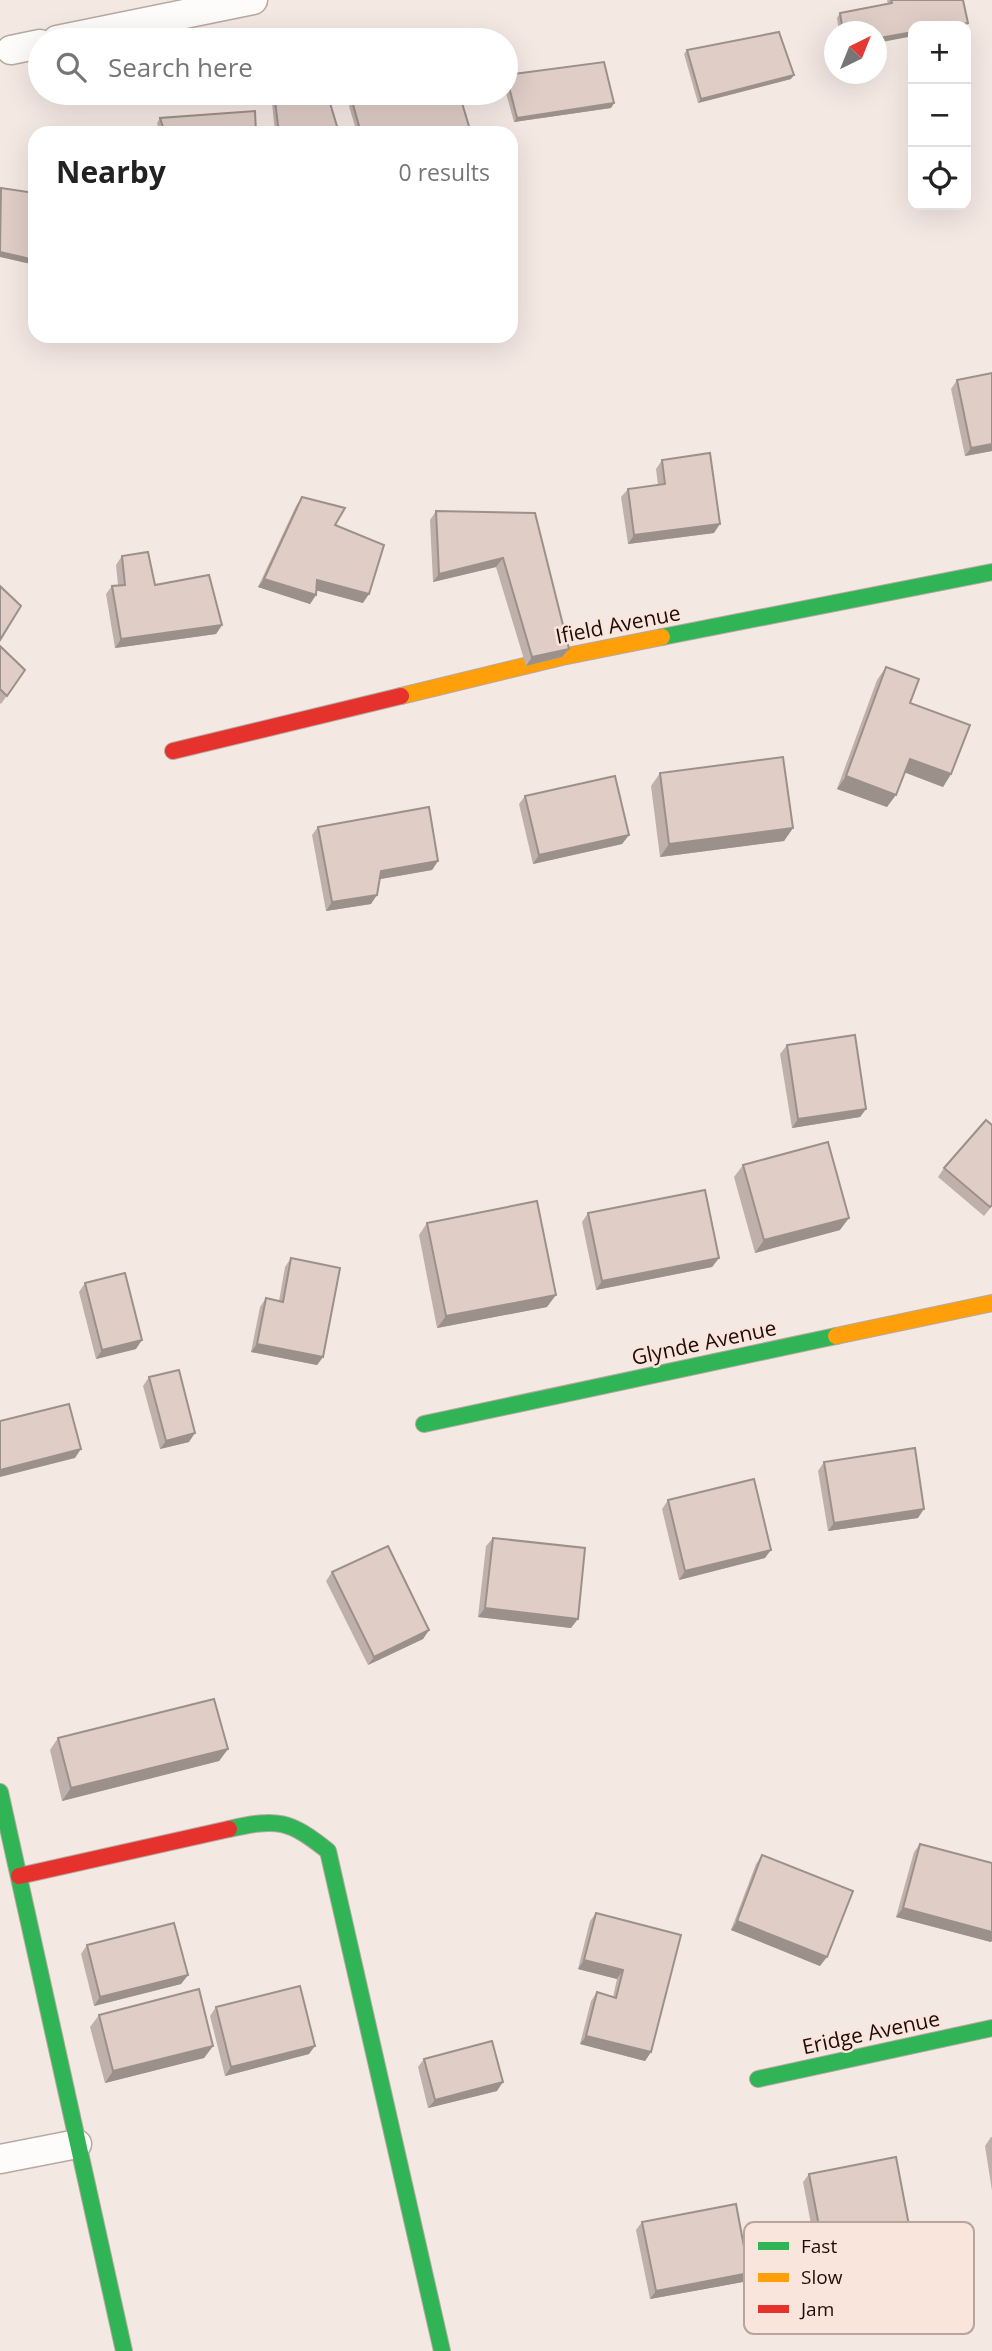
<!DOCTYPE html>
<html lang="en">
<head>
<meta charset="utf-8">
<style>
	body { margin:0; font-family:"Open Sans",sans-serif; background:#f2f2f2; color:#222 }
	.controls { position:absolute; right:21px; top:21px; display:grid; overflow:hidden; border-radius:14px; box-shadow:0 7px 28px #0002 }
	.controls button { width:63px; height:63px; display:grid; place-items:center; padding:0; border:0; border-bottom:2px solid #e0e0e0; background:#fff; color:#222; font:35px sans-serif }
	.compass { position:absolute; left:824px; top:21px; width:63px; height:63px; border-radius:50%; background:#fff; box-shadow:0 7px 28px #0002; rotate:43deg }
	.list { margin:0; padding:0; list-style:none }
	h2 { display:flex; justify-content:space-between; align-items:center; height:91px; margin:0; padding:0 28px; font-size:30px }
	h2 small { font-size:23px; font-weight:400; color:#767676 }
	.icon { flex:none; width:38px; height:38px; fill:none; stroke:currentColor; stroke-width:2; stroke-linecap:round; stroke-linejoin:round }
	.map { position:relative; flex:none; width:992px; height:2351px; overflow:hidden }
	.search { position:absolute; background:#fff; box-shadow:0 7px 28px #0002; left:28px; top:28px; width:490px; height:77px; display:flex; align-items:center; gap:18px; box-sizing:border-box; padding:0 24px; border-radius:38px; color:#767676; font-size:26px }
	.panel { position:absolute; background:#fff; box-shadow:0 7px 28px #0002; left:28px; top:126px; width:490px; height:217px; border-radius:21px }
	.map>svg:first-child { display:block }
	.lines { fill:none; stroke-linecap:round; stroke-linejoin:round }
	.street-casing { stroke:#b6a8a2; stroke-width:31 }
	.fast-casing { stroke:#b6a8a2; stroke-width:18 }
	.slow-casing { stroke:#b6a8a2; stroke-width:18 }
	.jam-casing { stroke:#b6a8a2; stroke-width:18 }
	.street { stroke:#fdfcfb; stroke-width:28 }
	.fast { stroke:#30b455; stroke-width:16 }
	.slow { stroke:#ff9f0a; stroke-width:16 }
	.jam { stroke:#e5322d; stroke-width:16 }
	.wall { fill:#c0b0aa }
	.shaded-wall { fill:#9c908b }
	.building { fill:#dfcdc6; stroke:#9c908b; stroke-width:2 }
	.labels { text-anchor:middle; stroke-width:5; stroke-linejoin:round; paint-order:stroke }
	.street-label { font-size:21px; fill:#1e0d07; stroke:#fae5dd }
	.key { fill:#fae5dd; stroke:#b8a49d; stroke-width:2 }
	.key-label { font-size:19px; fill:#1e0d07 }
</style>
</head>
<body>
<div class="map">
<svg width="992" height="2351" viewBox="0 0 992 2351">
	<rect width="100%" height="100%" fill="#f4e8e3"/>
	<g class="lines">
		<defs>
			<g id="street">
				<path d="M57 40 253 0"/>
				<path d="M11 50 40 44"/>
				<path d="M0 2159 77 2144"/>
			</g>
			<g id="fast">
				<path d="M662 637 992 572"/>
				<path d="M424 1424 836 1336"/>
				<path d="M0 1792 124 2351"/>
				<path d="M229 1829C278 1818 289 1820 328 1851L442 2351"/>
				<path d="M758 2079 992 2028"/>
			</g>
			<g id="slow">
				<path d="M401 696 562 657 662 637"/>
				<path d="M836 1336 992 1303"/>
			</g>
			<g id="jam">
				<path d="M173 751 401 696"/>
				<path d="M19 1876 229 1829"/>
			</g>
		</defs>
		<use href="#street" class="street-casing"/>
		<use href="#fast" class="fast-casing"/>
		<use href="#slow" class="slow-casing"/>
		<use href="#jam" class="jam-casing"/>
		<use href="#street" class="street"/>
		<use href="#fast" class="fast"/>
		<use href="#slow" class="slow"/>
		<use href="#jam" class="jam"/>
	</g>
	<g class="wall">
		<path d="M887 0H963L968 23 966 26H913V36L878 42 877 32H839L837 18 840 13 888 4Z"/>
		<path d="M687 50 791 79 698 103 684 54Z"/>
		<path d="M506 75 614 103 611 108 514 122 506 93Z"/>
		<path d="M271 93H327L339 133H275Z"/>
		<path d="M352 101 471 133H357L349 106Z"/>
		<path d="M160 118 256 133H160L157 123Z"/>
		<path d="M992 373V451L965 456 951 389 957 380Z"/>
		<path d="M662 460 714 533 628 544 621 497 628 489 658 485 656 469Z"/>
		<path d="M302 497 335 525 363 603 316 590V595L310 604 258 587 296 506Z"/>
		<path d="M436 511 535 513 569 649 562 657 526 666 496 567 433 582 430 520Z"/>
		<path d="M122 556 155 585 222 625 216 634 115 648 106 594 112 586 118 585 116 565Z"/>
		<path d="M0 646 25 670 1 704 0 703Z"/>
		<path d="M886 667 910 703 951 774 943 787 904 772 887 807 837 789 877 680Z"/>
		<path d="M660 773 793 828 784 841 660 857 651 786Z"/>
		<path d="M525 796 629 835 622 844 533 864 519 804Z"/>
		<path d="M318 827 438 861 432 870 380 879 371 904 326 911 312 835Z"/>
		<path d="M787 1045 866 1109 860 1117 792 1128 780 1054Z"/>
		<path d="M992 1125V1206L984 1216 938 1177 944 1168Z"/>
		<path d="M743 1165 840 1230 755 1253 734 1177Z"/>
		<path d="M588 1213 719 1258 712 1267 596 1290 582 1222Z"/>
		<path d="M427 1223 547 1307 437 1328 419 1235Z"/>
		<path d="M291 1258 323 1357 317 1365 251 1352 260 1307 266 1298 279 1301 285 1267Z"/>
		<path d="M85 1283 136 1349 96 1359 79 1292Z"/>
		<path d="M149 1377 189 1442 160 1449 143 1386Z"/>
		<path d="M824 1462 918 1518 828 1531 818 1471Z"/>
		<path d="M668 1500 765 1558 679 1580 662 1509Z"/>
		<path d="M493 1538 571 1628 478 1617 486 1546Z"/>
		<path d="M332 1572 429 1630 423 1639 368 1665 326 1581Z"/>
		<path d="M58 1738 228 1749 219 1761 62 1801 50 1750Z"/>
		<path d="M920 1844 992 1863 991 1942 896 1917 914 1852Z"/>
		<path d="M762 1855 820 1966 731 1930 756 1864Z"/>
		<path d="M596 1913 681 1935 651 2052 645 2061 580 2044 591 2001 597 1992 613 1997 617 1979 578 1969 590 1921Z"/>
		<path d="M87 1945 188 1975 181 1984 94 2006 81 1954Z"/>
		<path d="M216 2007 309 2054 225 2076 210 2016Z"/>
		<path d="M99 2015 213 2046 204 2058 105 2083 90 2027Z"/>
		<path d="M424 2059 497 2091 428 2108 418 2067Z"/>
		<path d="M991 2137H992V2191L985 2146Z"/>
		<path d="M809 2174 911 2236 905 2244 818 2261 803 2182Z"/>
		<path d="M642 2222 743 2282 650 2299 636 2230Z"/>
	</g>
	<g class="shaded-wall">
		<path d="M968 23 966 26H948Z"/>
		<path d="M913 32V36L877 43 879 38Z"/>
		<path d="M794 75 791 79 698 103 701 99Z"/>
		<path d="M614 103 611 108 514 122 517 118Z"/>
		<path d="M0 252 35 260V265L0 257Z"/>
		<path d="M992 444V451L965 456 971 448Z"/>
		<path d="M720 524 714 533 628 544 634 535Z"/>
		<path d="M503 558 496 567 433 582 439 574Z"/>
		<path d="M264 579 316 595 310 604 258 587Z"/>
		<path d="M317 580 369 594 363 603 311 589Z"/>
		<path d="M222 625 216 634 115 648 121 639Z"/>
		<path d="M569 649 562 657 526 666 532 657Z"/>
		<path d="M910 759 951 774 943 787 901 771Z"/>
		<path d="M846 776 896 795 887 807 837 789Z"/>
		<path d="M793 828 784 841 660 857 669 844Z"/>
		<path d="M629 835 622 844 533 864 539 855Z"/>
		<path d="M438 861 432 870 375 880 381 871Z"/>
		<path d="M377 895 371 904 326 911 332 902Z"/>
		<path d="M866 1109 860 1117 792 1128 798 1119Z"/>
		<path d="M849 1218 840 1230 755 1253 764 1240Z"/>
		<path d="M719 1258 712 1267 596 1290 602 1281Z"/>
		<path d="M556 1295 547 1307 437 1328 446 1316Z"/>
		<path d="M142 1340 136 1349 96 1359 102 1350Z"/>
		<path d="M257 1344 323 1357 317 1365 251 1352Z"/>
		<path d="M195 1433 189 1442 160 1449 166 1441Z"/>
		<path d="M81 1449 75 1458 0 1477V1470Z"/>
		<path d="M924 1509 918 1518 828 1531 834 1523Z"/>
		<path d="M771 1550 765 1558 679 1580 685 1571Z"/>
		<path d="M485 1608 578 1619 571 1628 478 1617Z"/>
		<path d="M429 1630 423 1639 368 1665 374 1657Z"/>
		<path d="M228 1749 219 1761 62 1801 71 1788Z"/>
		<path d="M903 1908 992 1932V1941L991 1942 896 1917Z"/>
		<path d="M737 1921 827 1957 820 1966 731 1930Z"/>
		<path d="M584 1960 623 1970 617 1979 578 1969Z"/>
		<path d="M188 1975 181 1984 94 2006 100 1997Z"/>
		<path d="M586 2036 651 2052 645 2061 580 2044Z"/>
		<path d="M213 2046 204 2058 105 2083 113 2071Z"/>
		<path d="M315 2046 309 2054 225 2076 231 2067Z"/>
		<path d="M503 2082 497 2091 428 2108 435 2100Z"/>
		<path d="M911 2236 905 2244 818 2261 824 2252Z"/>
		<path d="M749 2273 743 2282 650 2299 656 2291Z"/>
	</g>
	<g class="building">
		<path d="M891 0H963L968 23 948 26H913V32L879 38 877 60V32H843L840 13 892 3Z"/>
		<path d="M779 32 794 75 701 99 687 50Z"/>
		<path d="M604 62 614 103 517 118 506 75Z"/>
		<path d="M274 93H327L339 133H279Z"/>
		<path d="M398 93H459L471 133H361L352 101Z"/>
		<path d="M255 111 256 133H165L160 118Z"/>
		<path d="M1 188 35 193V260L0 252Z"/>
		<path d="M992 373V444L971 448 957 380Z"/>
		<path d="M710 453 720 524 634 535 628 489 665 484 662 460Z"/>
		<path d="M302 497 345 508 335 525 384 545 369 594 317 580 316 595 264 579Z"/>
		<path d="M436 511 535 513 569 649 532 657 503 558 439 574Z"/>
		<path d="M148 552 155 585 209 575 222 625 121 639 112 586 125 585 122 556Z"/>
		<path d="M0 586 21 606 0 640Z"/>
		<path d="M0 646 25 670 7 696 0 689Z"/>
		<path d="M886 667 919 679 910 703 970 725 951 774 910 759 896 795 846 776Z"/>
		<path d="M783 757 793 828 669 844 660 773Z"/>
		<path d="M615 776 629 835 539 855 525 796Z"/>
		<path d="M429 807 438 861 381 871 377 895 332 902 318 827Z"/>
		<path d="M855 1035 866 1109 798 1119 787 1045Z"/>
		<path d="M986 1120 992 1125V1205L990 1207 944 1168Z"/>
		<path d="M828 1142 849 1218 764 1240 743 1165Z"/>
		<path d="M705 1190 719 1258 602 1281 588 1213Z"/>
		<path d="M537 1201 556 1295 446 1316 427 1223Z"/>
		<path d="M291 1258 340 1268 323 1357 257 1344 266 1298 283 1302Z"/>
		<path d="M125 1273 142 1340 102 1350 85 1283Z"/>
		<path d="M179 1370 195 1433 166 1441 149 1377Z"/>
		<path d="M69 1404 81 1449 0 1470V1421Z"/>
		<path d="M915 1448 924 1509 834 1523 824 1462Z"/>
		<path d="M754 1479 771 1550 685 1571 668 1500Z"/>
		<path d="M493 1538 585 1548 578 1619 485 1608Z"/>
		<path d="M388 1546 429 1630 374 1657 332 1572Z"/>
		<path d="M214 1699 228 1749 71 1788 58 1738Z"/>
		<path d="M920 1844 992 1863V1932L903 1908Z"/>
		<path d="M762 1855 853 1891 827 1957 737 1921Z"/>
		<path d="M596 1913 681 1935 651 2052 586 2036 597 1992 616 1998 623 1970 584 1960Z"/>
		<path d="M174 1923 188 1975 100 1997 87 1945Z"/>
		<path d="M300 1986 315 2046 231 2067 216 2007Z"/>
		<path d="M199 1989 213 2046 113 2071 99 2015Z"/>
		<path d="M492 2041 503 2082 435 2100 424 2059Z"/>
		<path d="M896 2157 911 2236 824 2252 809 2174Z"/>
		<path d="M736 2204 749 2273 656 2291 642 2222Z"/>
	</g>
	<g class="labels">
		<g class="street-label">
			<text transform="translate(618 625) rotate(-11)" y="7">Ifield Avenue</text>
			<text transform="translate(704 1343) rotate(-12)" y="7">Glynde Avenue</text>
			<text transform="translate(871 2033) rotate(-12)" y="7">Eridge Avenue</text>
		</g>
	</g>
	<rect x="744" y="2222" width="230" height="112" rx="10" class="key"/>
	<rect x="758" y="2242" width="31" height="8" fill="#30b455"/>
	<rect x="758" y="2273" width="31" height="9" fill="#ff9f0a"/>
	<rect x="758" y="2305" width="31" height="8" fill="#e5322d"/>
	<g class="key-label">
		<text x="801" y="2253">Fast</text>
		<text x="801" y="2284">Slow</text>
		<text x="801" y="2316">Jam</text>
	</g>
</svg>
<div class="controls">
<button>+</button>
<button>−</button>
<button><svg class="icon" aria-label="locate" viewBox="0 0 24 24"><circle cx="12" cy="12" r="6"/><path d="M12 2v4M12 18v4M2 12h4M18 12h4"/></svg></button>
</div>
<svg class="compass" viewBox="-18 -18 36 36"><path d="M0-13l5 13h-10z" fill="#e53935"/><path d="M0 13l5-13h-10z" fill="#767676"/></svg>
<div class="search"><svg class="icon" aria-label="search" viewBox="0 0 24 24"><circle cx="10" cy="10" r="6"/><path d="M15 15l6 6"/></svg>Search here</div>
<section class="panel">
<h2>Nearby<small>0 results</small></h2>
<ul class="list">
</ul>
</section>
</div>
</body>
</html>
